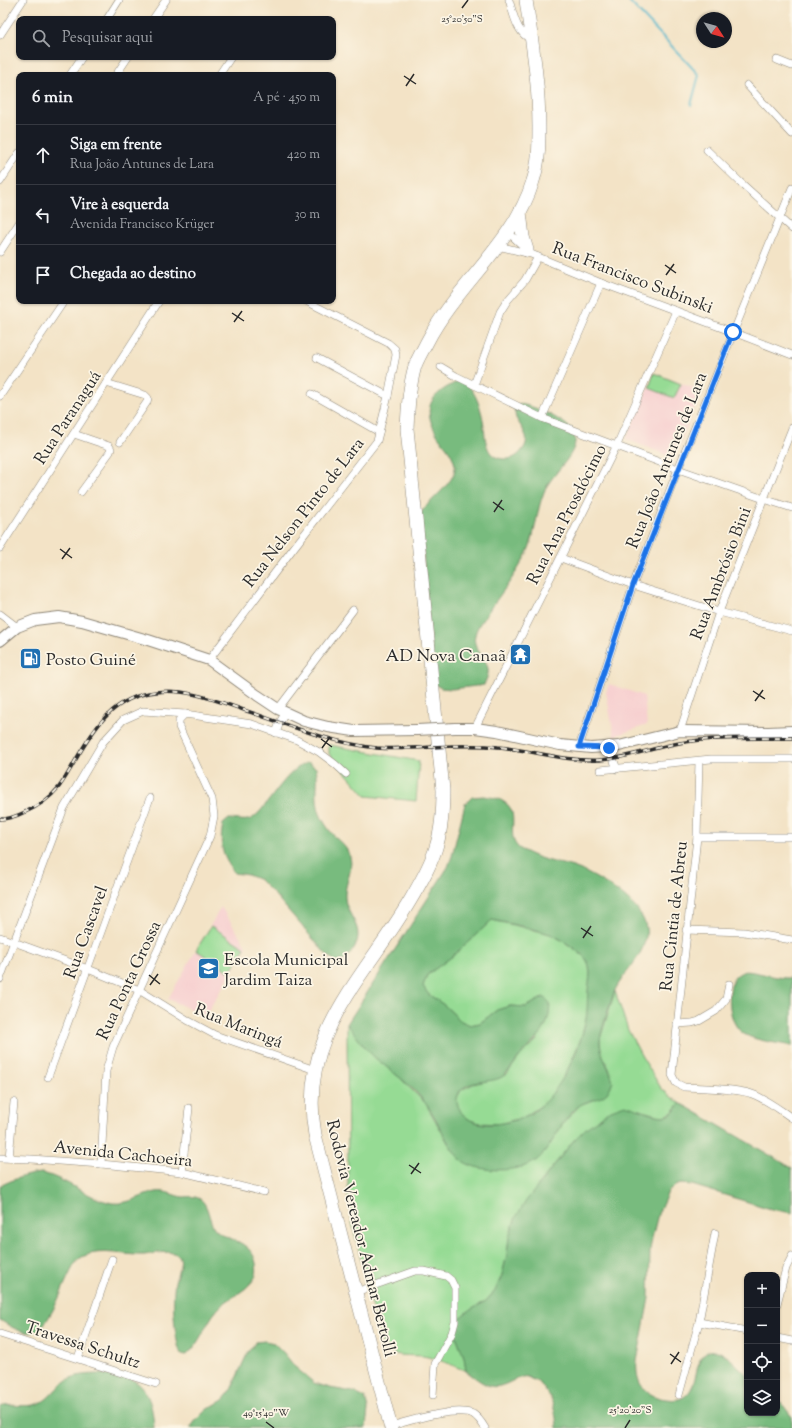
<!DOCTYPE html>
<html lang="pt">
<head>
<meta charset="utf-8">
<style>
	body { margin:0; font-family:"Sorts Mill Goudy",serif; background:#20242c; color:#f1f3f6 }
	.controls { position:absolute; right:12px; bottom:12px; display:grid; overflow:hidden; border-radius:8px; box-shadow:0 1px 3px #0004 }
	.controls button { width:36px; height:36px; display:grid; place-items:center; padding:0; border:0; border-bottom:1px solid #363941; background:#171b24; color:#f1f3f6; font:20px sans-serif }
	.compass { position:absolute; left:696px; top:12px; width:36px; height:36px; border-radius:50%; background:#171b24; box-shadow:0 1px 3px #0004; rotate:126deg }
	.stop { position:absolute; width:12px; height:12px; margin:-9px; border:3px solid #1a73e8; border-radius:50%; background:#fff }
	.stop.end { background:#1a73e8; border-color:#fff; box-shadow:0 1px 4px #0008 }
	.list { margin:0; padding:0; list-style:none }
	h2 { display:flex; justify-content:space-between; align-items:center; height:52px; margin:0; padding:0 16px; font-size:17px }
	h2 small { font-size:13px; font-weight:400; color:#9ea1a6 }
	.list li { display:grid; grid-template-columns:26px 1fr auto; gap:12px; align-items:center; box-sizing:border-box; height:60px; padding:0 16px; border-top:1px solid #363941 }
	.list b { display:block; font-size:15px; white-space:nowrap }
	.list p { margin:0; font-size:13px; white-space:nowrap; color:#9ea1a6 }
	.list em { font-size:13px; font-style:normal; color:#9ea1a6 }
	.icon { flex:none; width:22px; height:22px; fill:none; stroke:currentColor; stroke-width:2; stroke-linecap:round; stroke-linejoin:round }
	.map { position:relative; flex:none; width:792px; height:1428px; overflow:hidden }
	.search { position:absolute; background:#171b24; box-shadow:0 1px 3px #0004; left:16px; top:16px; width:320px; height:44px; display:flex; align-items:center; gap:10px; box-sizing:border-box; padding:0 14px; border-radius:8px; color:#9ea1a6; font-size:15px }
	.panel { position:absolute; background:#171b24; box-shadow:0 1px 3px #0004; left:16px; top:72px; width:320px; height:232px; border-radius:8px }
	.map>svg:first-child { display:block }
	.built { fill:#f7d0d0 }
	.green { fill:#96db94; stroke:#608360 }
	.forest { fill:#78bb7e; stroke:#527354; fill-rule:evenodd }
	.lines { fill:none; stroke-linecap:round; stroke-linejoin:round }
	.stream { stroke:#4cb5ca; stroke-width:2 }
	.street-casing { stroke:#8f8778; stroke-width:8 }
	.secondary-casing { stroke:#8f8778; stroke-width:12 }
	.highway-casing { stroke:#8f8778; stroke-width:14 }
	.street { stroke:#fff; stroke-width:7 }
	.secondary { stroke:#fff; stroke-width:10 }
	.highway { stroke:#fff; stroke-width:13 }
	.rail-casing { stroke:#2b2b2b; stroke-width:3.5 }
	.rail { stroke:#fcf5e5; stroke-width:2; stroke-dasharray:6; stroke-linecap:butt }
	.secondary-bridge-casing { stroke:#8f8778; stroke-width:12; stroke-linecap:butt }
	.secondary-bridge { stroke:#fff; stroke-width:10 }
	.route { stroke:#1a73e8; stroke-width:5 }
	.ticks { fill:none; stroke:#2b2b2b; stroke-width:1.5 }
	.labels { text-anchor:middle; stroke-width:3.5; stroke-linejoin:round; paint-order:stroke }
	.street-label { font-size:17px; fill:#2b2b2b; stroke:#fcf5e5 }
	.poi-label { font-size:17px; fill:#2b2b2b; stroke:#fcf5e5; text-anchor:start }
	.ticks-label { font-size:10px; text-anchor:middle; fill:#2b2b2b; stroke:#fcf5e5; stroke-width:3.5; stroke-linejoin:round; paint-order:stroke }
</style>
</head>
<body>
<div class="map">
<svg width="792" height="1428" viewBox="0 0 792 1428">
	<rect width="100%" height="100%" fill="#fcf5e5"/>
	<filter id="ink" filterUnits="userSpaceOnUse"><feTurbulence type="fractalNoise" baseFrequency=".025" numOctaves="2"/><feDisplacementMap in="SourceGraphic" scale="8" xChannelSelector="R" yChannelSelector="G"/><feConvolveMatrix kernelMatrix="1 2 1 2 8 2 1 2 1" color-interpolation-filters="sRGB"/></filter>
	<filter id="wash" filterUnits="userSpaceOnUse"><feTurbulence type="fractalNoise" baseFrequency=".012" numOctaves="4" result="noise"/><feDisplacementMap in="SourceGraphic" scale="16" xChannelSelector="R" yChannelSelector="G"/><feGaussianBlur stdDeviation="0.9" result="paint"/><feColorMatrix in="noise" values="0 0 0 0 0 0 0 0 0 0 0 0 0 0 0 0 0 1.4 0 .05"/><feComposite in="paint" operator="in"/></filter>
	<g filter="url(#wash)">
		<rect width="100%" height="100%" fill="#f3e3c6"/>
		<g class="built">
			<path d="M654 373 701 391 674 458 626 439Z"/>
			<path d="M609 684 644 696 647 725 614 736 606 692Z"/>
			<path d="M221 907 247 947 205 1016 168 999Z"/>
		</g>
		<g class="green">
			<path d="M654 373 681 384 674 398 649 388Z"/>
			<path d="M329 745 419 761 416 801 366 796 329 754Z"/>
			<path d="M492 920 551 934 566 943 585 957 589 964 590 977 587 1014 585 1024 580 1041 567 1071 559 1085 545 1103 524 1117 499 1124 480 1123 470 1120 461 1113 456 1104 457 1098 461 1090 473 1084 499 1078 507 1074 520 1056 537 1040 544 997 526 1007 510 1006 497 1010 480 1023 470 1025 461 1021 444 1005 428 994 423 986 427 975 454 955Z"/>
			<path d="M211 926 245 948 230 972 196 950Z"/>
			<path d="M615 991 628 1030 641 1055 661 1088 670 1096 680 1103C669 1119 663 1117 646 1112L574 1140 539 1184 509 1237 507 1255 502 1275 495 1291 486 1301 464 1314 455 1333 464 1357 466 1371C454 1366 442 1360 428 1357 416 1354 399 1358 388 1351 384 1348 382 1343 380 1338L351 1218 348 1196 347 1024 373 1056 399 1077 426 1104 448 1143 460 1159 535 1161 544 1153 565 1121 581 1104 594 1100 611 1073 601 1051 600 1039Z"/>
		</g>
		<g class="forest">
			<path d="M459 381C473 382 481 408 483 420 486 437 483 460 507 459 515 459 521 453 525 446 530 436 520 426 516 418 515 415 515 412 514 409L519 404C534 406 548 413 561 421 597 443 554 467 544 492 536 511 536 534 527 553 517 573 503 591 490 609 485 617 477 625 475 635 471 650 490 659 488 673 488 677 485 681 484 685L452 689 441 688 434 684 420 514C428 501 455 483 455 468 455 455 445 446 438 436 420 407 431 394 459 381Z"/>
			<path d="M308 762 316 768C319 781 315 794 318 807 320 818 328 829 335 837 339 841 344 845 347 850 357 867 344 881 345 898 346 912 358 922 358 935 358 946 350 954 343 961H335L326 954 275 895 260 880 248 875 234 873C222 855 219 845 223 824L229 819C235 819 245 822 251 819 257 816 262 809 266 804 278 789 290 769 308 762Z"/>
			<path d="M484 796C490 797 499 798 504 802 521 812 506 834 517 846 519 849 526 852 530 854 548 863 569 863 587 873 610 885 655 911 645 941 640 960 624 973 615 990 612 997 610 1006 607 1013 605 1022 601 1031 600 1040 599 1055 610 1067 613 1082 611 1086 609 1090 607 1093 601 1099 590 1100 582 1104 576 1107 569 1116 565 1121 555 1134 550 1149 537 1160 521 1173 474 1174 459 1158 445 1142 439 1121 426 1104 412 1085 392 1072 374 1057 364 1048 356 1035 347 1024L448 867 452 856 465 804 472 797ZM492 920C511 924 532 928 550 934 560 938 568 944 576 950 579 953 583 955 585 958 593 968 589 979 588 990 587 1001 588 1012 585 1023 579 1053 557 1098 530 1114 511 1124 470 1133 459 1108 456 1102 456 1097 460 1091 469 1080 488 1083 500 1078 509 1073 513 1064 520 1056 538 1036 549 1032 550 1003L544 997 526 1007 510 1006 497 1010 480 1023 470 1025 461 1021 444 1005 428 994 423 986 427 975 454 955Z"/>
			<path d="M745 971C761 972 776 979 792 978V1046C778 1043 756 1041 744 1034 729 1025 726 995 733 980 736 975 740 973 745 971Z"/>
			<path d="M680 1103 792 1168V1213L771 1209 692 1185 681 1184 675 1186 668 1192 658 1214 652 1238 650 1250 649 1298 637 1361C636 1370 637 1382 644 1389 651 1395 657 1398 666 1399 705 1406 689 1356 709 1351 723 1347 737 1367 747 1374V1413H777V1397L792 1417V1428H557C556 1410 550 1385 531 1379 528 1377 526 1376 522 1377 511 1380 502 1389 490 1386 481 1383 473 1376 466 1371L464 1357 455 1333 457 1322 464 1314 486 1301 495 1291 502 1275 507 1255 509 1237 516 1217 526 1201 574 1140 586 1128 611 1110 625 1105C637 1108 657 1119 669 1115 674 1113 677 1107 680 1103Z"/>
			<path d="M42 1173C67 1179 87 1198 112 1203 128 1205 141 1195 156 1192 166 1190 174 1196 183 1197 186 1197 191 1196 195 1197 210 1200 207 1221 216 1230 227 1240 242 1239 252 1253 256 1259 259 1272 254 1279 245 1293 228 1297 217 1310 205 1324 201 1342 187 1355L181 1354C174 1339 172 1299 175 1282 176 1275 184 1262 179 1256 173 1249 152 1254 144 1255 125 1256 102 1248 84 1256 76 1259 72 1269 68 1277 61 1291 49 1328 33 1332 23 1335 8 1325 0 1320V1186C14 1179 27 1174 42 1173Z"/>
			<path d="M265 1341 274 1343 284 1353 295 1367 314 1383 330 1388 353 1392 365 1398 368 1409 366 1428H190L197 1419 206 1410 223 1400 230 1392 248 1352 256 1342Z"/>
			<path d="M95 1374C104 1374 114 1374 123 1376 148 1382 153 1406 154 1428H0V1407C12 1403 25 1408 37 1404 48 1401 54 1390 63 1383 72 1375 83 1375 95 1374Z"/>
		</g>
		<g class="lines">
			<path class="stream" d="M628 0 699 75 691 105"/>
		</g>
	</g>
	<g filter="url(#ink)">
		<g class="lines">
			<defs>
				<g id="street">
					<path d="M509 0C514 15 516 33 532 40"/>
					<path d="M107 19 119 0"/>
					<path d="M153 19 166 0"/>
					<path d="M0 35 23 0"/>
					<path d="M777 60 792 66"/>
					<path d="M70 75 82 57"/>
					<path d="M116 75 128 57"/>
					<path d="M219 75 231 57"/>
					<path d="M747 85 792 134"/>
					<path d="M707 150 740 182 792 229"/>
					<path d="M0 182 19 153"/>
					<path d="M508 232 524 247"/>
					<path d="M498 246 531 254 601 283 733 332 792 355"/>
					<path d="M0 252 19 223"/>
					<path d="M317 358 388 396"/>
					<path d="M441 367 456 376 542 418 678 469 764 499 792 508"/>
					<path d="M106 383 145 395 148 398 147 402 120 442"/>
					<path d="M474 385 500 312 507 301 525 280 538 257"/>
					<path d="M312 394 379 432"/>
					<path d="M0 396 64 301"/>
					<path d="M542 418 601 283"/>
					<path d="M74 434 109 446 111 449 110 452 81 492"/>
					<path d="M0 548 159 301"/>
					<path d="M561 558 633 585 719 612 792 631"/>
					<path d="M0 614 17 627"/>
					<path d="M209 660 292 550 377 441 388 396 396 355 395 349 388 343 306 301"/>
					<path d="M278 709 353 610"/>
					<path d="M475 728 617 445 676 311"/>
					<path d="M680 731 719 612 792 428"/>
					<path d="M276 733 280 722 286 712"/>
					<path d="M579 747 633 585 678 469 792 188"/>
					<path d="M609 748 617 769"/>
					<path d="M699 761 697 837 672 1075 676 1083 684 1087C702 1088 736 1088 752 1094 766 1099 780 1110 792 1118"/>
					<path d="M600 770 711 759H792"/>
					<path d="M697 837H792"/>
					<path d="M686 930 744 932 792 940"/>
					<path d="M0 937 88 969 139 990 189 1021 215 1035 315 1070"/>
					<path d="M0 979 64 808 103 742 123 720 143 711 185 714"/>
					<path d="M677 1024 692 1023 699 1021 716 1011 726 999 729 984"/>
					<path d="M48 1077 150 798"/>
					<path d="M0 1158 31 1159 101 1164 182 1172 264 1192"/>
					<path d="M9 1158 14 1102"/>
					<path d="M101 1164 106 1071 113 1047 210 836 214 816 212 799 179 727V720L185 714 252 724 297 740 319 752 335 764 346 774"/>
					<path d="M182 1172 189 1108"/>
					<path d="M356 1292 415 1271H424L446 1276 451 1280 455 1288V1322L452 1333 435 1364 433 1395"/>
					<path d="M777 1304 786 1268 792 1256"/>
					<path d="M699 1322 747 1331"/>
					<path d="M0 1334 156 1384"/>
					<path d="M777 1338 792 1341"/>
					<path d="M78 1358 112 1259"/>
					<path d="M679 1395 699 1322 715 1233"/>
					<path d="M391 1426C409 1421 456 1406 473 1414 478 1417 482 1423 485 1428"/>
				</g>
				<g id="secondary">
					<path d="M0 641 17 627 35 620 59 617 82 621 148 640 209 660 257 695 278 709 304 721 328 727 354 731 417 730"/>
					<path d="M455 728H475L497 731 560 745 591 748 619 746 680 731 768 732 792 731"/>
				</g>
				<g id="highway">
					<path d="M520 212 523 237 527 250"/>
					<path d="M391 1428 315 1135C297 1034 365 978 411 899 421 882 432 863 437 844 442 827 443 808 443 790L407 429C408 408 409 387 415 366 418 358 423 350 427 342 457 284 514 244 533 181 539 163 539 145 539 127 539 84 532 42 526 0"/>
				</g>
			</defs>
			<use href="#street" class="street-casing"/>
			<use href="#secondary" class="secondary-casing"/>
			<use href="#highway" class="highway-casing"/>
			<use href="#street" class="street"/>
			<use href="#secondary" class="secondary"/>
			<use href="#highway" class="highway"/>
			<defs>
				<path id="rail" d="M0 819C8 819 17 816 25 812 38 807 50 798 59 787 65 779 70 770 75 761 94 728 114 696 156 692 186 688 217 701 244 710 288 725 331 743 377 748 417 751 457 742 498 747 532 750 565 762 600 760 632 758 661 744 693 741 725 737 759 739 792 738"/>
			</defs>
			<use href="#rail" class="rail-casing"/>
			<use href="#rail" class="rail"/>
			<defs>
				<path id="secondary-bridge" d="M417 730 455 728"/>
			</defs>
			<use href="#secondary-bridge" class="secondary-bridge-casing"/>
			<use href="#secondary-bridge" class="secondary-bridge"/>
		</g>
	</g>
	<g class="lines" filter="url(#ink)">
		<path class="route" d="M609 748 579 747 633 585 733 332"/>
	</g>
	<path class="ticks" d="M462 8 468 0M404 76 416 84M406 86 414 74M665 265 676 273M666 275 674 264M232 313 244 321M234 322 242 311M493 502 504 510M494 512 502 500M60 549 72 558M62 559 70 548M753 691 765 699M755 701 763 690M321 739 332 747M322 748 330 737M581 928 593 936M583 938 591 926M149 975 160 984M150 985 158 974M409 1165 421 1173M411 1174 419 1163M670 1354 681 1362M671 1364 679 1352M266 1422 274 1428M625 1428 630 1420"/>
	<defs>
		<symbol id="temple-square" viewBox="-11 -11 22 22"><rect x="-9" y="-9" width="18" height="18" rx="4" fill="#1f6fb2" stroke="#fcf5e5"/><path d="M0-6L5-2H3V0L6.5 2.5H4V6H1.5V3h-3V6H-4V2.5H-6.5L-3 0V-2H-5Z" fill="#fff"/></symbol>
		<symbol id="fuel-square" viewBox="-11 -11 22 22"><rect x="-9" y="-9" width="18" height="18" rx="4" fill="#1f6fb2" stroke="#fcf5e5"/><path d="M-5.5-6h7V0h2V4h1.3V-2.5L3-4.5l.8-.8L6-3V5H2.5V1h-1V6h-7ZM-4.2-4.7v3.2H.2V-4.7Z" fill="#fff"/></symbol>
		<symbol id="school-square" viewBox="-11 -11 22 22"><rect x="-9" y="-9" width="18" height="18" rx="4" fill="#1f6fb2" stroke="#fcf5e5"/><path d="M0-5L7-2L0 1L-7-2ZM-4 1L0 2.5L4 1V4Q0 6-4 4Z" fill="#fff"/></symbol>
	</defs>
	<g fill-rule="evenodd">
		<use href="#temple-square" x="508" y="642" width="25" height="25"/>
		<use href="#fuel-square" x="18" y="646" width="25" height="25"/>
		<use href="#school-square" x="196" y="956" width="25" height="25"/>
	</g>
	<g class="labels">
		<g class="street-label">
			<text transform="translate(633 277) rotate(21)" y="6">Rua Francisco Subinski</text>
			<text transform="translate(67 417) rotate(-57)" y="6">Rua Paranaguá</text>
			<text transform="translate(666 460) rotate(-68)" y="6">Rua João Antunes de Lara</text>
			<text transform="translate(303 512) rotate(-52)" y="6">Rua Nelson Pinto de Lara</text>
			<text transform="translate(566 514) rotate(-63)" y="6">Rua Ana Prosdócimo</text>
			<text transform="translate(720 573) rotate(-69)" y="6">Rua Ambrósio Bini</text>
			<text transform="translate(673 916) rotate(-84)" y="6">Rua Cíntia de Abreu</text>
			<text transform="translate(85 932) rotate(-70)" y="6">Rua Cascavel</text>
			<text transform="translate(128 980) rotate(-65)" y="6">Rua Ponta Grossa</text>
			<text transform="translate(239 1025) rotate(22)" y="6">Rua Maringá</text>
			<text transform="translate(123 1153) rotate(6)" y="6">Avenida Cachoeira</text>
			<text transform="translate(362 1238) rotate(76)" y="6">Rodovia Vereador Admar Bertolli</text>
			<text transform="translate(83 1344) rotate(18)" y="6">Travessa Schultz</text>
		</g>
		<g class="poi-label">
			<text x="506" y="661" text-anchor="end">AD Nova Canaã</text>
			<text x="46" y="665">Posto Guiné</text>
			<text x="224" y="965">Escola Municipal<tspan x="224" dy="20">Jardim Taiza</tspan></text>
		</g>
	</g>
	<g class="ticks-label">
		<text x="462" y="22">25°20'50"S</text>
		<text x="630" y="1413">25°20'20"S</text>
		<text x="266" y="1416">49°15'40"W</text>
	</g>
</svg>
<div class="controls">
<button>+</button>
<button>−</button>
<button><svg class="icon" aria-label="locate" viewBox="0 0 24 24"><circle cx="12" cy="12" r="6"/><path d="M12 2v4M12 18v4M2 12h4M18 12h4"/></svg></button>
<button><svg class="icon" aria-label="layers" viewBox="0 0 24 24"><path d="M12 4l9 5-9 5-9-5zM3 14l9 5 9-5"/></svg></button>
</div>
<svg class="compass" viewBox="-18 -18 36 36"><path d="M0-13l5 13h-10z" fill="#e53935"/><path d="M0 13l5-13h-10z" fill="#9ea1a6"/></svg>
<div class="stop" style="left:733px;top:332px"></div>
<div class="stop end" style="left:609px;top:748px"></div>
<div class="search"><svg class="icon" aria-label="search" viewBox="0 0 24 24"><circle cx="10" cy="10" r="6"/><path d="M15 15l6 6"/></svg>Pesquisar aqui</div>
<section class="panel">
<h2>6 min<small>A pé · 450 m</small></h2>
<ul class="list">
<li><svg class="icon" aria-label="ahead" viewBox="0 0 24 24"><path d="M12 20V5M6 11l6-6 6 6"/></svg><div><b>Siga em frente</b><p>Rua João Antunes de Lara</p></div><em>420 m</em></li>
<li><svg class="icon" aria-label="left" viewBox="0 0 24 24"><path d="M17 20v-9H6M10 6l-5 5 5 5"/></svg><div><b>Vire à esquerda</b><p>Avenida Francisco Krüger</p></div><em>30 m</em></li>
<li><svg class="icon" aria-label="arrive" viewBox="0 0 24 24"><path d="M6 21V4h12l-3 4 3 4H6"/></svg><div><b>Chegada ao destino</b></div></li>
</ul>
</section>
</div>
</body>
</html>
